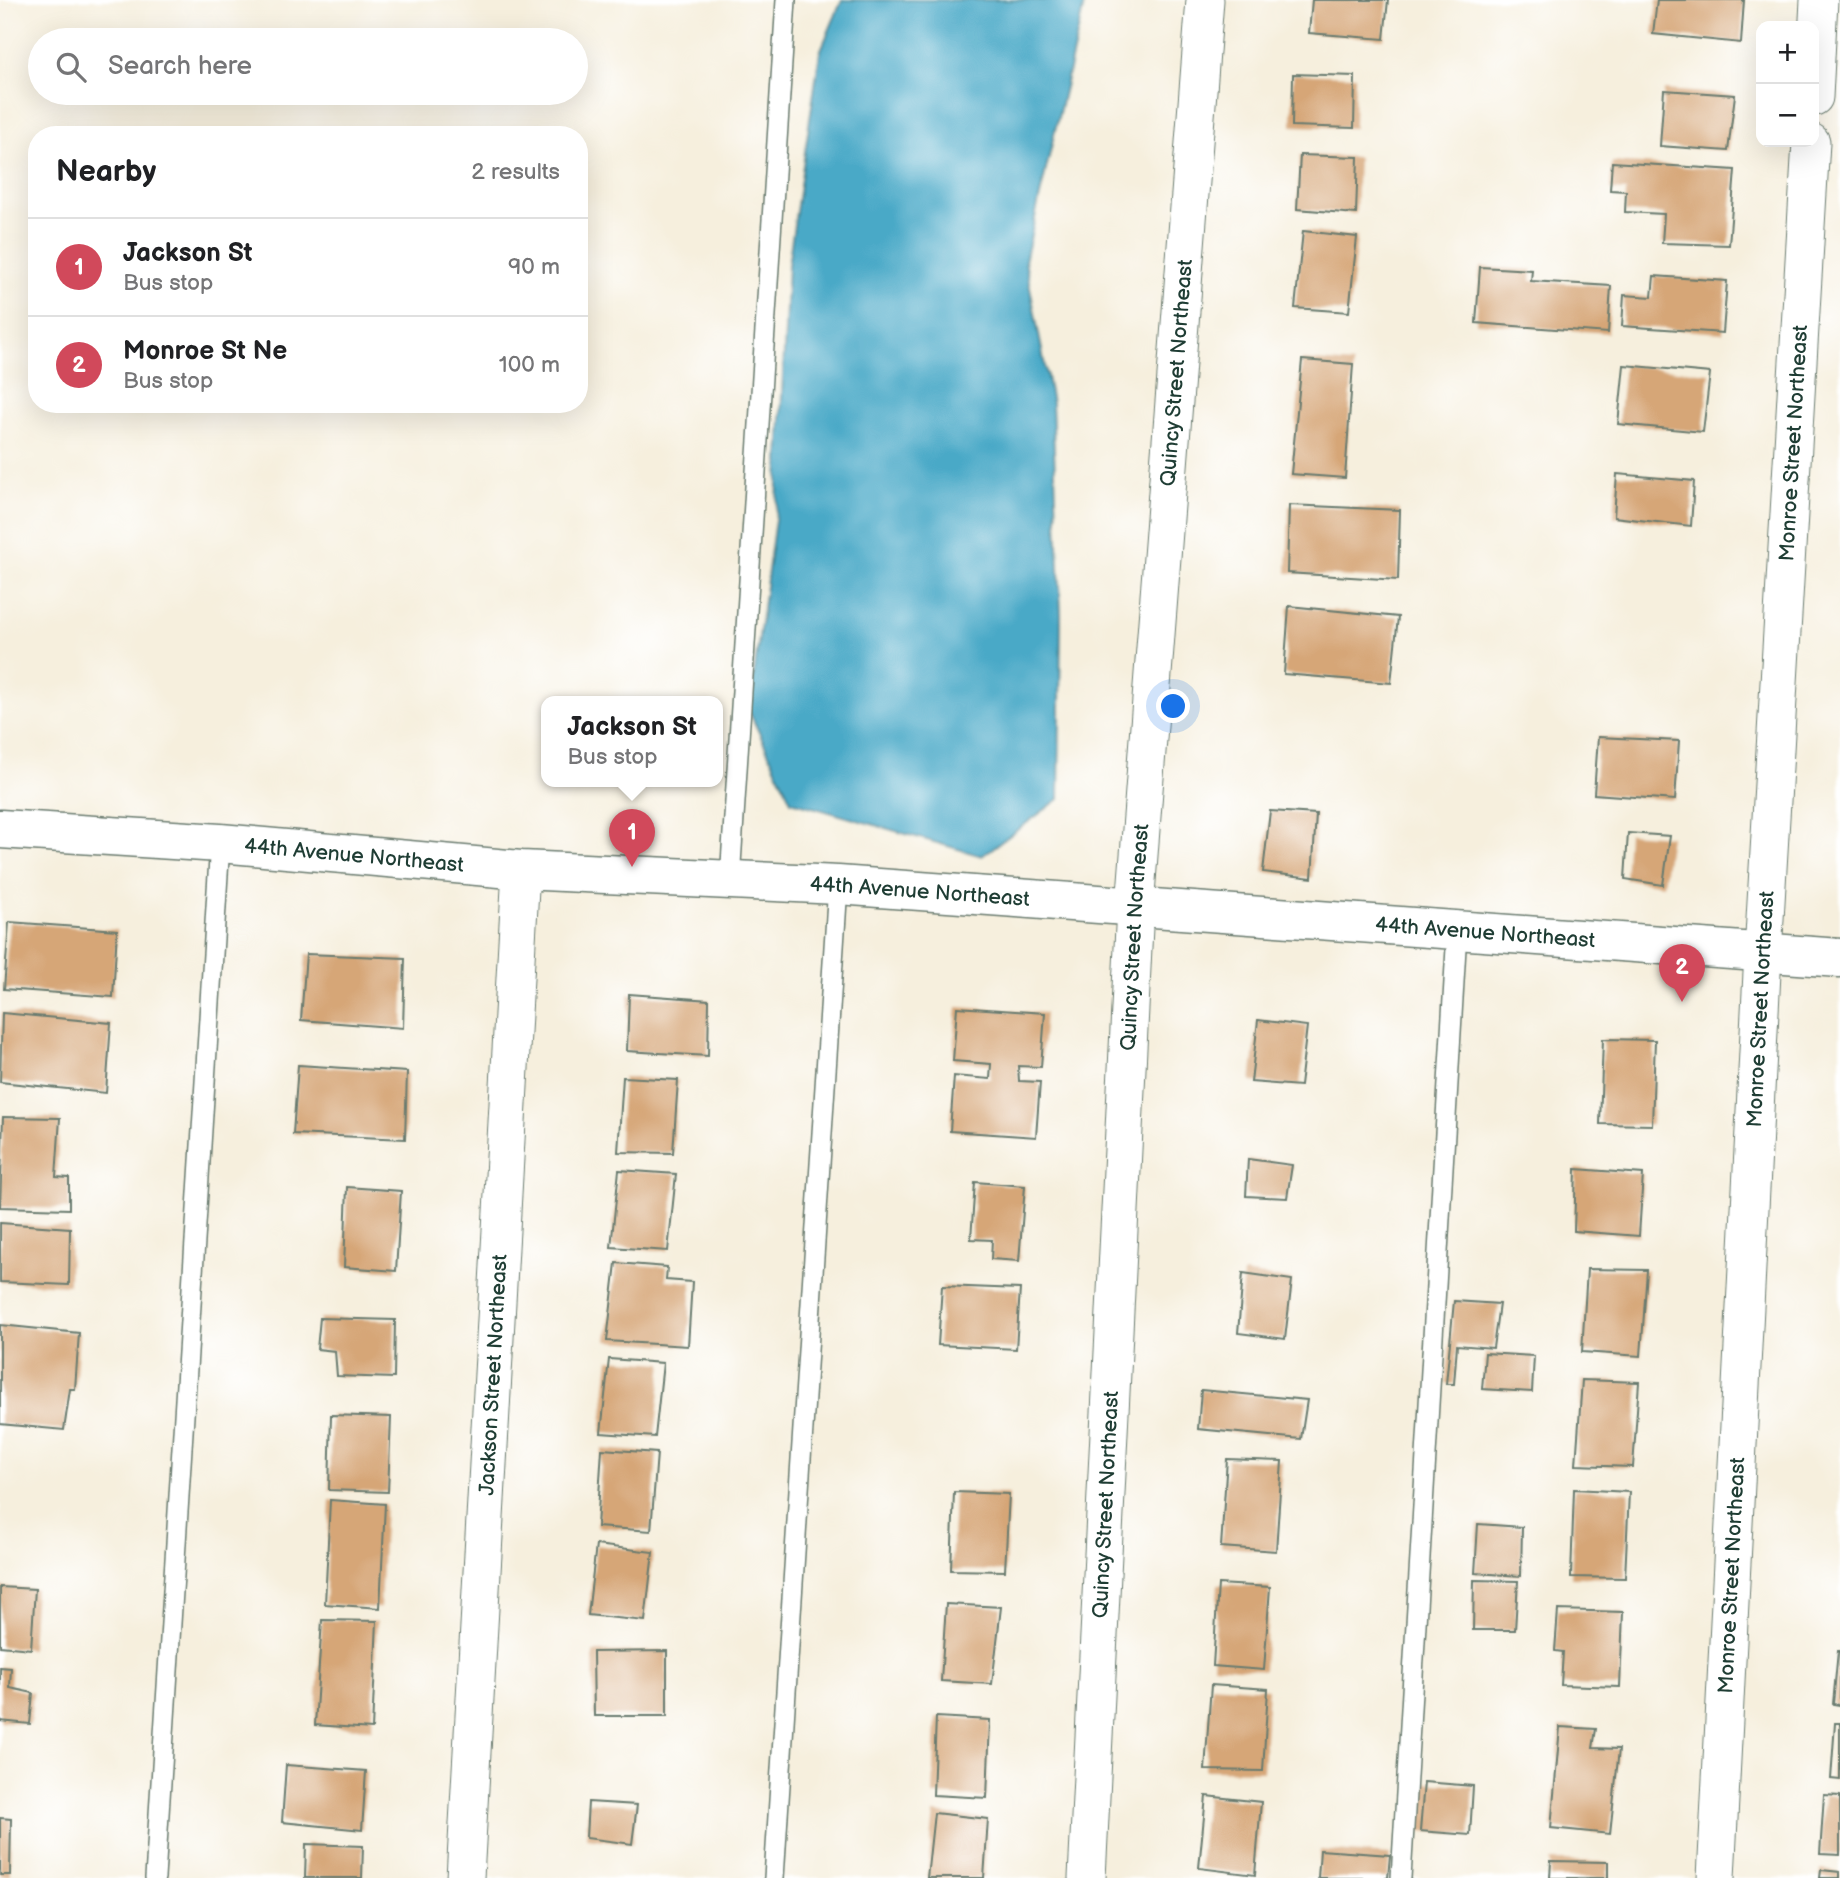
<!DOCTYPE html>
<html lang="en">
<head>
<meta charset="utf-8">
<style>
	body { margin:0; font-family:"Balsamiq Sans",sans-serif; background:#f2f2f2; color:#202124 }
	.controls { position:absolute; right:21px; top:21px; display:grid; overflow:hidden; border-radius:14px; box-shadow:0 7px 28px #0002 }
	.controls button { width:63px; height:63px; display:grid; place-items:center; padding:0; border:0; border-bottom:2px solid #e0e0e0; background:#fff; color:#202124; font:35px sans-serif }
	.you { position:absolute; left:1174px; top:707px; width:24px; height:24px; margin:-18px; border:5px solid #fff; border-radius:50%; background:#1a73e8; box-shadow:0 0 0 10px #1a73e833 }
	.badge { display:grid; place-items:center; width:46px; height:46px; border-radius:50%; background:#d1495b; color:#fff; font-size:23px; font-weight:700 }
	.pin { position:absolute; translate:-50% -58px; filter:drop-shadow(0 2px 4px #0008) }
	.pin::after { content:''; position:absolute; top:37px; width:24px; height:21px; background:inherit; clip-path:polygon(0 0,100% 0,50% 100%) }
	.popup { position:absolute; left:541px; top:696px; width:182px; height:91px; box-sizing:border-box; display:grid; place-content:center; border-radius:14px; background:#fff; filter:drop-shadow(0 2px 5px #0005); font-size:23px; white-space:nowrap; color:#757577 }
	.popup b { font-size:26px; color:#202124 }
	.popup::after { content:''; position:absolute; left:50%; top:100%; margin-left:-14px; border:14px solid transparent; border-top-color:#fff }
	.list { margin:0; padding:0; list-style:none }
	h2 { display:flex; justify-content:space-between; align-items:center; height:91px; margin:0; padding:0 28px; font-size:30px }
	h2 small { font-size:23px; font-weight:400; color:#757577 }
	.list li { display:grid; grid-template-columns:46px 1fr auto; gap:21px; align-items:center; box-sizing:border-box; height:98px; padding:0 28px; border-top:2px solid #e0e0e0 }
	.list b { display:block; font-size:26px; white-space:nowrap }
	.list p { margin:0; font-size:23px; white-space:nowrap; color:#757577 }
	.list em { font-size:23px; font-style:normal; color:#757577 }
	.icon { flex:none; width:38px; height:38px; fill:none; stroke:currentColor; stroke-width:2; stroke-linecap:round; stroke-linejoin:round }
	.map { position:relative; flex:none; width:1840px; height:1878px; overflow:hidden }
	.search { position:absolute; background:#fff; box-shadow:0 7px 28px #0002; left:28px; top:28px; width:560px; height:77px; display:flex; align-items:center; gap:18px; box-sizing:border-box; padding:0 24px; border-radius:38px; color:#757577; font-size:26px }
	.panel { position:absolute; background:#fff; box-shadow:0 7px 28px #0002; left:28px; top:126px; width:560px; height:287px; border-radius:28px }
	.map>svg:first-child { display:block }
	.water { fill:#48a9c7; stroke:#34737e; stroke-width:2 }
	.building { fill:#d6a677 }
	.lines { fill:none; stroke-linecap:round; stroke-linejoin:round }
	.service-casing { stroke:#6a7b6f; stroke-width:22 }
	.minor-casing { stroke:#6a7b6f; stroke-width:39 }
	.tertiary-casing { stroke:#6a7b6f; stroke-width:41 }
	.service { stroke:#fff; stroke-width:19 }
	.minor { stroke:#fff; stroke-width:37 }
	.tertiary { stroke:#fff; stroke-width:38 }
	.labels { text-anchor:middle; stroke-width:7; stroke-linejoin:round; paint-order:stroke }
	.street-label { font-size:21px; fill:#1f3d34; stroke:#fff }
</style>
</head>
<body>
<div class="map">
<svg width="1840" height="1878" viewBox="0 0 1840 1878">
	<rect width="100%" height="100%" fill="#fff"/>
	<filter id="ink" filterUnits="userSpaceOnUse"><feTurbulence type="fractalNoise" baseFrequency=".0143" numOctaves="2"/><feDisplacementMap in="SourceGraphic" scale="14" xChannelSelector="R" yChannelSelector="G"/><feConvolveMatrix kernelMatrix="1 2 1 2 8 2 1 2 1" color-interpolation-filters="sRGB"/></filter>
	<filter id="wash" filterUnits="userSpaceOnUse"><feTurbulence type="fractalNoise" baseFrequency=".00686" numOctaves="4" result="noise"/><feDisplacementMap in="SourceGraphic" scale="28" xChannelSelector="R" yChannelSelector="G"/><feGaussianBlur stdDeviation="1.57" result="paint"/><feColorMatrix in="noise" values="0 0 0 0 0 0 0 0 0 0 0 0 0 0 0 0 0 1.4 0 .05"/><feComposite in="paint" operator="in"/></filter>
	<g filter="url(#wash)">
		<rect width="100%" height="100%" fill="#f6efdd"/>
		<path class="water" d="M842 0H1085L1025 261 1052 403 1061 614 1059 799 982 856 791 801 749 711 777 505 788 265 820 52Z"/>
		<g id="blocks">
			<g class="building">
				<path d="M1312 0H1388L1384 39 1309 33Z"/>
				<path d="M1657 0H1744L1741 43 1653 34Z"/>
				<path d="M1293 74 1355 76 1354 128 1292 126Z"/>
				<path d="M1664 90 1735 95 1728 151 1660 146Z"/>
				<path d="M1300 155 1358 157 1356 214 1297 209Z"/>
				<path d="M1612 162 1735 170 1729 245 1662 243 1664 214 1625 212 1626 191 1610 190Z"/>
				<path d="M1303 231 1357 237 1349 312 1295 308Z"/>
				<path d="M1480 267 1532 270 1531 281 1611 286 1608 333 1476 323Z"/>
				<path d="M1654 276 1727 281 1723 333 1622 326 1624 295 1652 297Z"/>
				<path d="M1302 360 1353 364 1345 478 1291 474Z"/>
				<path d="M1624 365 1710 373 1703 432 1618 424Z"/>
				<path d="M1617 474 1694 481 1691 526 1614 517Z"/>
				<path d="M1289 505 1400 510 1398 580 1287 573Z"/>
				<path d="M1289 606 1398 617 1391 683 1284 674Z"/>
				<path d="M1598 737 1679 741 1675 800 1594 794Z"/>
				<path d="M1270 811 1316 814 1312 878 1263 872Z"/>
				<path d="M1628 833 1670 836 1663 885 1625 879Z"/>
				<path d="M9 922 117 930 113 997 4 989Z"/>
				<path d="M306 954 405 958 403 1028 301 1020Z"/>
				<path d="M629 994 709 1000 708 1056 627 1051Z"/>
				<path d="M957 1007 1045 1013 1041 1067 1018 1066 1019 1081 1040 1082 1036 1137 950 1131 954 1076 990 1079 991 1064 953 1061Z"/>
				<path d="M2 1013 111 1023 106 1093 0 1082Z"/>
				<path d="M1258 1020 1307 1026 1300 1086 1251 1082Z"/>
				<path d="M1603 1039 1655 1040 1652 1125 1600 1124Z"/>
				<path d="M298 1065 407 1072 405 1139 293 1134Z"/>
				<path d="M623 1077 678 1080 673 1153 618 1152Z"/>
				<path d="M3 1117 60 1118 56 1177 69 1178V1209L0 1207Z"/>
				<path d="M1248 1159 1292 1165 1287 1198 1246 1196Z"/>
				<path d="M1576 1169 1643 1174 1639 1236 1574 1231Z"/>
				<path d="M619 1170 676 1174 668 1251 611 1247Z"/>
				<path d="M975 1182 1025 1186 1019 1261 991 1259 992 1240 971 1239Z"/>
				<path d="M347 1187 401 1191 396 1271 344 1267Z"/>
				<path d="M0 1223 70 1228 69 1285 0 1282Z"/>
				<path d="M616 1263 667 1267 666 1280 692 1282 688 1346 607 1341Z"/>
				<path d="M1587 1269 1647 1270 1641 1356 1582 1352Z"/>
				<path d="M1243 1273 1292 1280 1285 1339 1238 1333Z"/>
				<path d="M942 1286 1020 1289 1016 1349 938 1345Z"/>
				<path d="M1454 1301 1499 1304 1493 1348 1457 1345 1454 1384H1446Z"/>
				<path d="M320 1318 395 1320 394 1378 337 1376 335 1351 317 1349Z"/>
				<path d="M0 1325 79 1333 75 1389H70L64 1430 0 1424Z"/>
				<path d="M1485 1353 1534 1356 1532 1392 1482 1389Z"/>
				<path d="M609 1359 663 1363 655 1437 601 1433Z"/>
				<path d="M1582 1380 1639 1382 1633 1467 1576 1465Z"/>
				<path d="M1201 1390 1307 1400 1301 1439 1198 1429Z"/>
				<path d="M331 1415 391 1417 388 1492 329 1490Z"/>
				<path d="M602 1449 657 1453 651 1531 597 1527Z"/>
				<path d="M1227 1459 1282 1461 1276 1551 1221 1547Z"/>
				<path d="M1574 1489 1629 1492 1625 1578 1571 1577Z"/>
				<path d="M954 1492 1009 1494 1005 1571 951 1570Z"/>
				<path d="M330 1500 385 1504 380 1608 325 1604Z"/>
				<path d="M1478 1524 1522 1527 1521 1576 1475 1573Z"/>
				<path d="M596 1545 653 1552 645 1621 588 1615Z"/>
				<path d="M1474 1580 1518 1581 1515 1630H1473Z"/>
				<path d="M1218 1584 1270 1587 1264 1670 1213 1666Z"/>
				<path d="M0 1587 35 1589 31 1649 0 1646Z"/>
				<path d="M946 1604 1001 1607 992 1684 941 1681Z"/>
				<path d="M1558 1610 1623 1612 1620 1687 1561 1685 1563 1652 1555 1651Z"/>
				<path d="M322 1620 377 1621 372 1729 315 1725Z"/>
				<path d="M667 1651V1716H594L593 1652Z"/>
				<path d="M1838 1651H1840V1705L1833 1704Z"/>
				<path d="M0 1667 11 1668 10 1688 33 1693 30 1724 0 1721Z"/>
				<path d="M1211 1685 1268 1689 1263 1771 1205 1770Z"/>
				<path d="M936 1717 990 1720 987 1798 933 1795Z"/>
				<path d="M1835 1723H1840V1780L1831 1779Z"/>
				<path d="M1560 1727 1596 1729 1593 1748 1619 1749 1610 1834 1551 1828Z"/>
				<path d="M286 1765 366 1771 362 1830 282 1822Z"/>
				<path d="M1424 1782 1473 1786 1470 1835 1420 1831Z"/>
				<path d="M1824 1795 1840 1796V1855L1820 1854Z"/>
				<path d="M1206 1796 1261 1802 1255 1875 1199 1868Z"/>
				<path d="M588 1802 637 1805 632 1844 586 1838Z"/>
				<path d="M934 1813 988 1819 984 1878H927Z"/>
				<path d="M0 1818 11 1819 10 1875H0Z"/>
				<path d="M306 1844 363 1846 362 1878H305Z"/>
				<path d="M1320 1850 1390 1855 1388 1878H1318Z"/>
				<path d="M1551 1861 1608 1862V1878H1550Z"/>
				<path d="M1821 1870 1840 1872V1878H1820Z"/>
			</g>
		</g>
	</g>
	<g filter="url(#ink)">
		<use href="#blocks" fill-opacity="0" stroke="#6a7b6f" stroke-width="2"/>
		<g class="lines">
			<defs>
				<g id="service">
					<path d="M730 880 786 0"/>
					<path d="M155 1878 220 843"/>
					<path d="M774 1878 838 885"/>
					<path d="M1401 1878 1457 931"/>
				</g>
				<g id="minor">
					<path d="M1814 97 1819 0"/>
					<path id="s1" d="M465 1878 521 870"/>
					<path id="s2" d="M1087 1878 1135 907 1205 0"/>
					<path id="s3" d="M1716 1878 1763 953 1811 142"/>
				</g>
				<g id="tertiary">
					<path id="s4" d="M0 829 220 843 521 870 838 885 1840 958"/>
				</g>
			</defs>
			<use href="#service" class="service-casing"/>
			<use href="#minor" class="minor-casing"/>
			<use href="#tertiary" class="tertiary-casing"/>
			<use href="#service" class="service"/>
			<use href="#minor" class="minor"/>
			<use href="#tertiary" class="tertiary"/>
		</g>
	</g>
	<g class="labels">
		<g class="street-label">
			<text dy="7" stroke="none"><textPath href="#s2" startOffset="1508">Quincy Street Northeast</textPath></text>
			<text dy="7" stroke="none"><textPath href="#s3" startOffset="1437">Monroe Street Northeast</textPath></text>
			<text dy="7" stroke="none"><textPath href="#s4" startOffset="355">44th Avenue Northeast</textPath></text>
			<text dy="7" stroke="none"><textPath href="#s4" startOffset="922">44th Avenue Northeast</textPath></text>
			<text dy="7" stroke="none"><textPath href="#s4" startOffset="1489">44th Avenue Northeast</textPath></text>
			<text dy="7" stroke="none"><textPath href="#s2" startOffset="942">Quincy Street Northeast</textPath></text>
			<text dy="7" stroke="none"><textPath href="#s3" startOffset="870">Monroe Street Northeast</textPath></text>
			<text dy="7" stroke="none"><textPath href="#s1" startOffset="504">Jackson Street Northeast</textPath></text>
			<text dy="7" stroke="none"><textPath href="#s2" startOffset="374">Quincy Street Northeast</textPath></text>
			<text dy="7" stroke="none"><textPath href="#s3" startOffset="303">Monroe Street Northeast</textPath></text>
		</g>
	</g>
</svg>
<div class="controls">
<button>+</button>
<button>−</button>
</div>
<div class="you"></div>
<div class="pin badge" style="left:632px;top:867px">1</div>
<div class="popup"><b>Jackson St</b>Bus stop</div>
<div class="pin badge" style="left:1682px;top:1002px">2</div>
<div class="search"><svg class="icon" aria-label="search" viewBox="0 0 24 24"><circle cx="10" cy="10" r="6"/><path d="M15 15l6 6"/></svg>Search here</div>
<section class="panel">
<h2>Nearby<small>2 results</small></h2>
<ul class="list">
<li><span class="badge">1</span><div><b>Jackson St</b><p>Bus stop</p></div><em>90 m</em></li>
<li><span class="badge">2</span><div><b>Monroe St Ne</b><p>Bus stop</p></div><em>100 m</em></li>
</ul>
</section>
</div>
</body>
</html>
